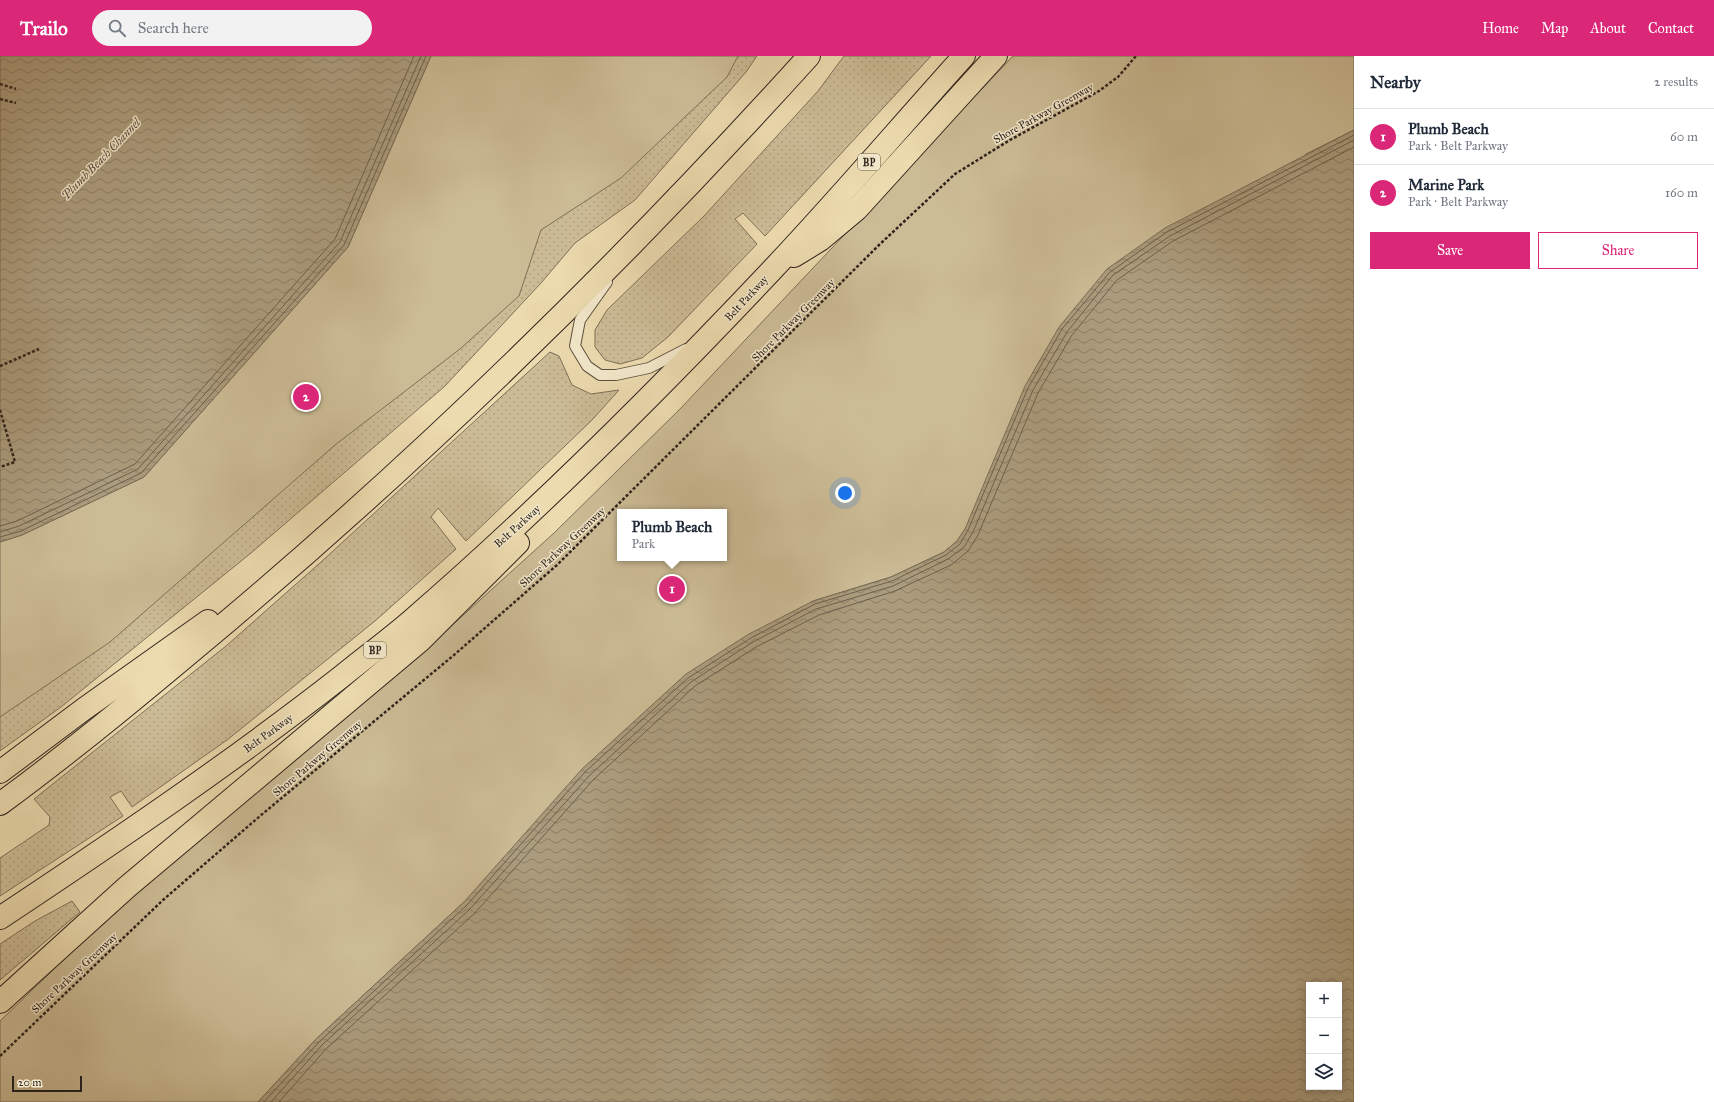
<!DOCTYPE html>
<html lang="en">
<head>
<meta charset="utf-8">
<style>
	body { margin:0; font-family:"IM FELL Great Primer",serif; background:#f2f2f3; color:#1f2937 }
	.controls { position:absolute; right:12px; bottom:12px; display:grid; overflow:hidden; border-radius:0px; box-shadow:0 2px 10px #0003 }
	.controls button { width:36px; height:36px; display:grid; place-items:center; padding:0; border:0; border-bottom:1px solid #e0e1e3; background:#fff; color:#1f2937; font:20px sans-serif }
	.scale { position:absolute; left:12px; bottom:10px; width:70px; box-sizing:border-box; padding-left:4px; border:2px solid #2e231c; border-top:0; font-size:11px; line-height:14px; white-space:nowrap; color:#2e231c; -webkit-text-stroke:3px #f3e8cb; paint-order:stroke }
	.you { position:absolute; left:845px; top:437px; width:14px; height:14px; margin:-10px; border:3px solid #fff; border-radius:50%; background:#1a73e8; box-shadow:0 0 0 6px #1a73e833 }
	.badge { display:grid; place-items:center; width:26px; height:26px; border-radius:50%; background:#db2777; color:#fff; font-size:13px; font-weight:700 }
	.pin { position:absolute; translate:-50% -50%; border:2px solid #fff; box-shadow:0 1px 4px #0006 }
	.popup { position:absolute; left:617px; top:453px; width:110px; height:52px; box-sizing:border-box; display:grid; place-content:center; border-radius:0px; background:#fff; filter:drop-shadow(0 1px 3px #0005); font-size:13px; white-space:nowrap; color:#747a83 }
	.popup b { font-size:15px; color:#1f2937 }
	.popup::after { content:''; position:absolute; left:50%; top:100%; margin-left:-8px; border:8px solid transparent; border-top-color:#fff }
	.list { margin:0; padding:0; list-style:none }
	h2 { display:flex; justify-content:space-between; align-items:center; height:52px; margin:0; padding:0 16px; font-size:17px }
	h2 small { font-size:13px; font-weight:400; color:#747a83 }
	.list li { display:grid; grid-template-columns:26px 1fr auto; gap:12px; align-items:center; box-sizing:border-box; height:56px; padding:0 16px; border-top:1px solid #e0e1e3 }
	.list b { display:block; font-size:15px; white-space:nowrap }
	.list p { margin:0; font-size:13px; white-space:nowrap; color:#747a83 }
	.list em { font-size:13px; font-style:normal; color:#747a83 }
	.actions { display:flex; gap:8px; padding:12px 16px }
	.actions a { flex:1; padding:9px 0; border:1px solid #db2777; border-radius:0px; text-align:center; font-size:14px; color:#db2777 }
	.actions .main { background:#db2777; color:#fff }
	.icon { flex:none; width:22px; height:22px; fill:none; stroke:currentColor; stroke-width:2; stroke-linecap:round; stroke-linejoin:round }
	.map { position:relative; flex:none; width:1354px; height:1046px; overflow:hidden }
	header { display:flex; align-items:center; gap:24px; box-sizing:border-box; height:56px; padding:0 20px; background:#db2777; color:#fff }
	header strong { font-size:19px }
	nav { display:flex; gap:22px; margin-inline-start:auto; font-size:14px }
	.search { width:280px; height:36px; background:#f2f2f3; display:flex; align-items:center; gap:10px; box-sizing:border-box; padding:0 14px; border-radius:22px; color:#747a83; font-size:15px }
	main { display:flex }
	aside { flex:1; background:#fff }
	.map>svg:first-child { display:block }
	.grass { fill:url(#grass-dots); stroke:#7d7059 }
	.park { fill:#ccbc96; stroke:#7d7059; fill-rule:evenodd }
	.water { fill:url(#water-waves); stroke:#796c56; fill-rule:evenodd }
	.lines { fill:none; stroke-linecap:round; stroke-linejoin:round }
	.shore { stroke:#6c604c; stroke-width:1 }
	.lane-casing { stroke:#5e5141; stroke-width:12 }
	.highway-casing { stroke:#2e231c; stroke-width:24 }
	.path { stroke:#2e231c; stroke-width:2.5; stroke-dasharray:3 2; stroke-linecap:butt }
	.lane { stroke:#f3e8cb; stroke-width:10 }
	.highway { stroke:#ecdbaf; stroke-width:22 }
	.labels { text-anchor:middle; stroke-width:3; stroke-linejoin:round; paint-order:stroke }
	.shield { fill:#f3e8cb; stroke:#695e50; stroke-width:1 }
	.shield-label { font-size:10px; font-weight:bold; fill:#2e231c }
	.street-label { font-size:11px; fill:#2e231c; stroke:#f3e8cb }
	.water-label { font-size:12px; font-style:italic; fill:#5a4d3e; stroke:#f3e8cb }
</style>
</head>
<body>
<header>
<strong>Trailo</strong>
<div class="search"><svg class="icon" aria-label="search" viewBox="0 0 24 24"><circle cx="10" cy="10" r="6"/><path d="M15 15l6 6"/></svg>Search here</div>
<nav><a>Home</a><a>Map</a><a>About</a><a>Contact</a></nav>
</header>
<main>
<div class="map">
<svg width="1354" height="1046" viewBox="0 0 1354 1046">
	<defs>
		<pattern id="grass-dots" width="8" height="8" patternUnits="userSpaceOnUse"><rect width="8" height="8" fill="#ccbc96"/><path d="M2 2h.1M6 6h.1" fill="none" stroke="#b0a181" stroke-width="1.8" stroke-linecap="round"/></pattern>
		<pattern id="water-waves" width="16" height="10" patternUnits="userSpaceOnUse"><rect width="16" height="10" fill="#ab9c7d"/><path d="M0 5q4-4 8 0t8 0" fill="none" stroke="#8c7f66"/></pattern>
	</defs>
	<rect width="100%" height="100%" fill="#ecdbaf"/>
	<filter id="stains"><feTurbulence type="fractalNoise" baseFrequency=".005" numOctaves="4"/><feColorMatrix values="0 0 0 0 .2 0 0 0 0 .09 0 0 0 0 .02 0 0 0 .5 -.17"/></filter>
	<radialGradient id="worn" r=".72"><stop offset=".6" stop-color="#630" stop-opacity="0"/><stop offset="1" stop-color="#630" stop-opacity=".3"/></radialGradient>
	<g class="grass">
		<path d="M541 0H757L746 16 635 144 575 187 541 227 445 330 251 497 61 651 0 695V506Z"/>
		<path d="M844 0H931L765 180 743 157 735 163 757 188 668 281 642 302 620 308 605 304 595 291V274L607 254 704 160 818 35Z"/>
		<path d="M550 296 559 300 572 329 591 338 619 334 592 364 466 485 438 452 431 461 456 493 375 565 227 684 132 751 121 735 110 741 123 760 0 840V802L49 769 50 761 34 743 226 590 321 506Z"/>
		<path d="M72 845 80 856 0 924V888L35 865Z"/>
	</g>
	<g class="park">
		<path d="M431 0H738L727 21 621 122 541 174 519 240 460 293 335 389 110 586 0 661V486L22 479 144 421 348 191Z"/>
		<path d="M1013 0H1354V74L1306 98 965 473 957 485 944 496 891 521 813 545 464 846 316 983 258 1046H0V965L132 838 427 592 554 477 681 352ZM620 456H724V502H620Z"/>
	</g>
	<g class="water">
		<path d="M0 0H431L348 191 144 421 22 479 0 486Z"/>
		<path d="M1354 74V1046H258L316 983 464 846 582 713 686 618 749 578 813 545 891 521 944 496 957 485 965 473 1025 330 1059 271 1107 213 1165 172ZM1309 929H1339V1031H1309Z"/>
	</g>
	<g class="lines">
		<g class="shore">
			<path d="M0 470 17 465 135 408 335 183 414 0"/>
			<path d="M0 476 19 470 138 413 340 186 421 0"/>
			<path d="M0 481 21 475 141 417 344 189 426 0"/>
			<path d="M264 1046 319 986 467 849 585 716 688 622 751 582 815 548 892 525 946 499 960 488 968 474 1028 332 1062 273 1110 216 1167 176 1354 79"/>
			<path d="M271 1046 322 989 470 853 589 720 691 626 753 586 816 553 893 530 948 503 964 491 973 476 1033 334 1067 276 1113 219 1170 180 1354 84"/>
			<path d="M279 1046 326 993 475 857 593 724 695 630 756 591 819 559 895 535 951 509 968 495 978 479 1038 337 1072 279 1117 224 1173 185 1354 91"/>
		</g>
		<defs>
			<path id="lane" d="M607 226 580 264 575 290 587 310 600 319H616L649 312 686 293"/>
			<g id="highway">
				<path d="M794 200 820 184 857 153 996 0"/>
				<path d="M0 716 84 653 208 565"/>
				<path d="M0 748C79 690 154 627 229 564 435 390 628 200 809 0"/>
				<path d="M0 862C116 785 231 707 341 621 364 602 389 584 412 564 539 454 657 336 772 214 838 144 900 71 964 0"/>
				<path d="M0 946 127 831 421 584 518 487"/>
			</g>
		</defs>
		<use href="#lane" class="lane-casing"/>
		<use href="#highway" class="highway-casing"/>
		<g class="path">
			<path d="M0 28 16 33"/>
			<path d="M0 43 16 47"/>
			<path d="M0 310 39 293"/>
			<path d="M0 354 15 406 0 411"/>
			<path d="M0 1000 163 844 260 760 454 599 557 509 879 189 955 118 1010 84 1099 35 1118 21 1136 0"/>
		</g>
		<use href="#lane" class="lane"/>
		<use href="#highway" class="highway"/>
	</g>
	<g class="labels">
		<g class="shield">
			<rect x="858" y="98" width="22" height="16" rx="3"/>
			<rect x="364" y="586" width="22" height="16" rx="3"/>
		</g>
		<g class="shield-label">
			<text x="869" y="110">BP</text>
			<text x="375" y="598">BP</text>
		</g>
		<g class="street-label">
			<text transform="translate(1043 57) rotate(-29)" y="4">Shore Parkway Greenway</text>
			<text transform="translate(746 242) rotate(-47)" y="4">Belt Parkway</text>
			<text transform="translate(793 264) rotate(-45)" y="4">Shore Parkway Greenway</text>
			<text transform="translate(517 470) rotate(-42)" y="4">Belt Parkway</text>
			<text transform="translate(562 491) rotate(-43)" y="4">Shore Parkway Greenway</text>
			<text transform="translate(268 677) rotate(-36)" y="4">Belt Parkway</text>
			<text transform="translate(317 702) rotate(-40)" y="4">Shore Parkway Greenway</text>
			<text transform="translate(74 917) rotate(-43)" y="4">Shore Parkway Greenway</text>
		</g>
		<g class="water-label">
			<text transform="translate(101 103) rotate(-46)" y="4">Plumb Beach Channel</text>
		</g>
	</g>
	<rect width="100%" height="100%" filter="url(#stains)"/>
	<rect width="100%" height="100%" fill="url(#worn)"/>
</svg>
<div class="controls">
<button>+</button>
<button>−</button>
<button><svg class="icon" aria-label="layers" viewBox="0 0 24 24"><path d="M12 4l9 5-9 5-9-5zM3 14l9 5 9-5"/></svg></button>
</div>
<div class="scale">20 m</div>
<div class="you"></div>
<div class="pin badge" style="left:672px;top:533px">1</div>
<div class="popup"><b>Plumb Beach</b>Park</div>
<div class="pin badge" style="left:306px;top:341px">2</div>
</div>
<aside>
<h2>Nearby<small>2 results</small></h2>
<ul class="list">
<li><span class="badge">1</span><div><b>Plumb Beach</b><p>Park · Belt Parkway</p></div><em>60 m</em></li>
<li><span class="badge">2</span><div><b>Marine Park</b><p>Park · Belt Parkway</p></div><em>160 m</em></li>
</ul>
<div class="actions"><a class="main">Save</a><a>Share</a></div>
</aside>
</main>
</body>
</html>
